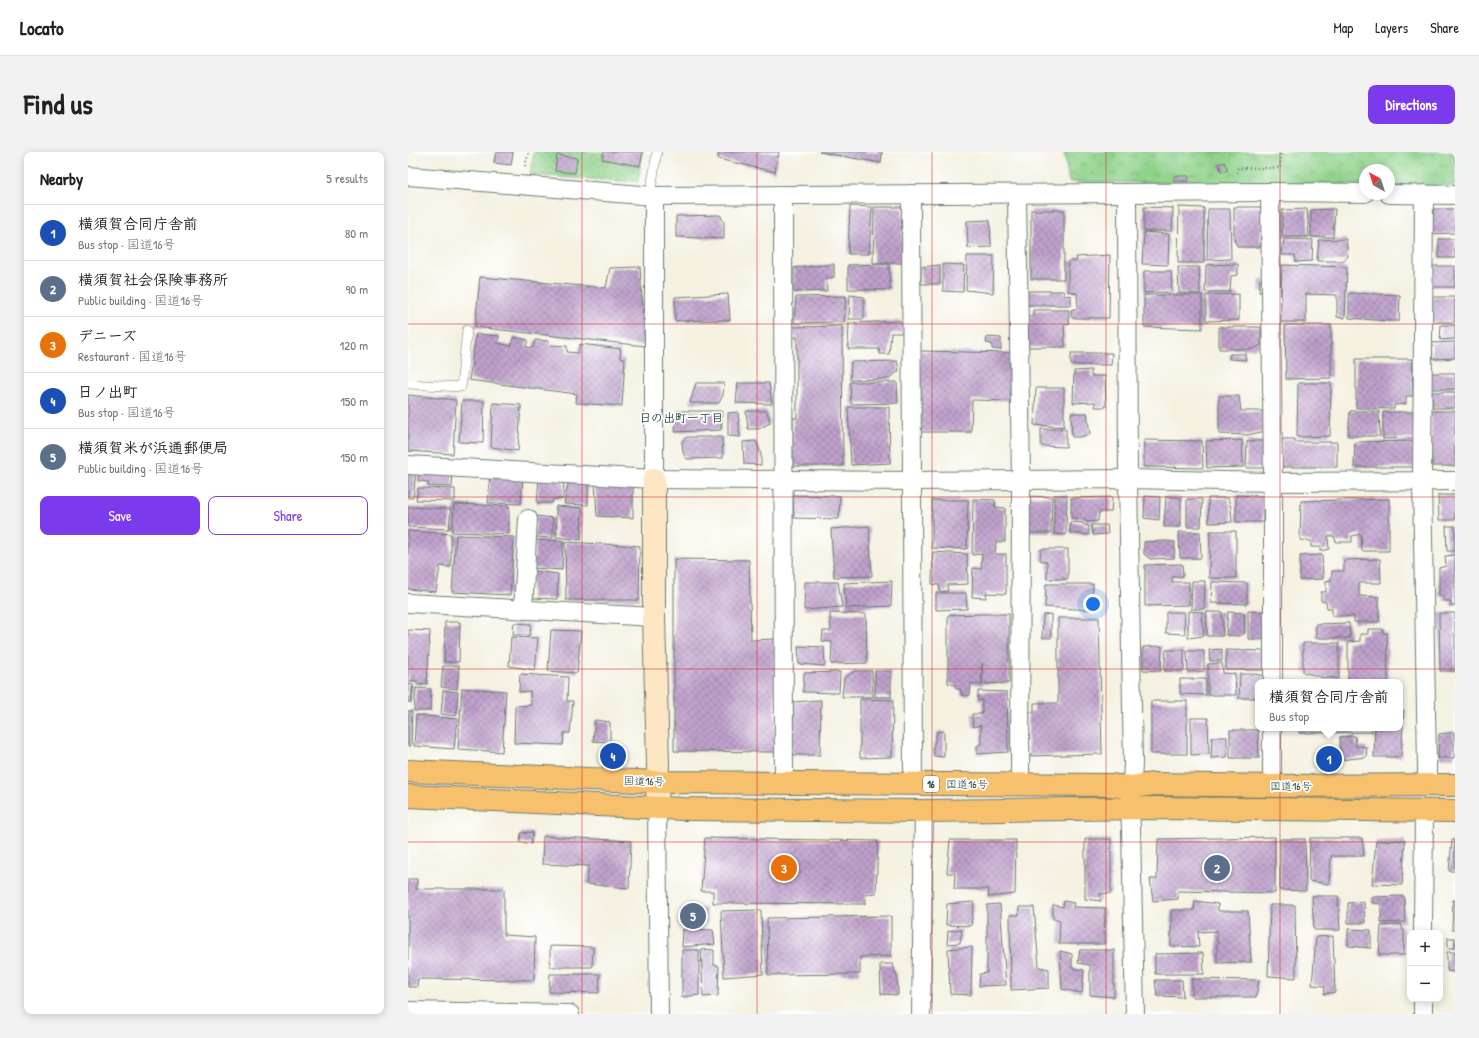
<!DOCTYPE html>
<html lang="en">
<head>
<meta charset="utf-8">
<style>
	body { margin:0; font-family:"Patrick Hand","Klee One",sans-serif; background:#f2f2f2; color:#222 }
	.controls { position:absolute; right:12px; bottom:12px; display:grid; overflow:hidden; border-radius:8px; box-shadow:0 2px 10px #0003 }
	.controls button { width:36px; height:36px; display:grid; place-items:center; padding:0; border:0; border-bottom:1px solid #e0e0e0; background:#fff; color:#222; font:20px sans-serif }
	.compass { position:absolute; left:951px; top:12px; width:36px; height:36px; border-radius:50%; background:#fff; box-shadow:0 2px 10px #0003; rotate:321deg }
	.you { position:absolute; left:685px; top:452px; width:14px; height:14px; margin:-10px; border:3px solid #fff; border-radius:50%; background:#1a73e8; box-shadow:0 0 0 6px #1a73e833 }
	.badge { display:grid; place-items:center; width:26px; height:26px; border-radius:50%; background:#7c3aed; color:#fff; font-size:13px; font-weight:700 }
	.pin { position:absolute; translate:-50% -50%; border:2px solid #fff; box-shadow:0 1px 4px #0006 }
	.popup { position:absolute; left:847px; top:527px; width:148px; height:52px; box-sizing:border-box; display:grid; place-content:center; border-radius:8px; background:#fff; filter:drop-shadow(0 1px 3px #0005); font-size:13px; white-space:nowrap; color:#767676 }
	.popup b { font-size:15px; color:#222 }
	.popup::after { content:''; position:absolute; left:50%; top:100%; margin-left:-8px; border:8px solid transparent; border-top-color:#fff }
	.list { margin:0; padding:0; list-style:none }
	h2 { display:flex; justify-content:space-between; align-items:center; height:52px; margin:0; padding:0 16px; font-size:17px }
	h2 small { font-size:13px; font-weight:400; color:#767676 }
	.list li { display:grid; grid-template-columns:26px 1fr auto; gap:12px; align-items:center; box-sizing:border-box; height:56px; padding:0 16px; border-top:1px solid #e0e0e0 }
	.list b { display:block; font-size:15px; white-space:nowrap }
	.list p { margin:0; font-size:13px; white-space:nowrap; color:#767676 }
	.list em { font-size:13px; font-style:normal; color:#767676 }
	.actions { display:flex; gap:8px; padding:12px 16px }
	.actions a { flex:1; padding:9px 0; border:1px solid #7c3aed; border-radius:8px; text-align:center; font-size:14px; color:#7c3aed }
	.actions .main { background:#7c3aed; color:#fff }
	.map { position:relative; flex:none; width:1047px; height:862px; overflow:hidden; border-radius:8px }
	header { display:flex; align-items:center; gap:24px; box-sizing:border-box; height:56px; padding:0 20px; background:#fff; border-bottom:1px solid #e0e0e0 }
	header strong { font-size:19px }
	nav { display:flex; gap:22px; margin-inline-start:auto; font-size:14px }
	.intro { display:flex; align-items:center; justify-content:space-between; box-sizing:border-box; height:96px; padding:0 24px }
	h1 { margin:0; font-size:28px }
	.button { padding:10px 18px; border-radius:8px; background:#7c3aed; color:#fff; font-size:14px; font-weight:700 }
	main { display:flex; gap:24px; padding:0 24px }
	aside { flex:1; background:#fff; border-radius:8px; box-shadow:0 2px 10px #0003 }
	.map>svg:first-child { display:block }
	.grass { fill:url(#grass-dots); stroke:#588860 }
	.park { fill:url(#park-crowns); stroke:#588860 }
	.building { fill:url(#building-cross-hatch) }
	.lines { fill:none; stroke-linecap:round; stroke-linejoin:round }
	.lane-casing { stroke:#6a7c71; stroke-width:10 }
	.street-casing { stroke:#6a7c71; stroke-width:20 }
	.secondary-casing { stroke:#6a7c71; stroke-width:24 }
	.highway-casing { stroke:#6a7c71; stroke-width:24 }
	.path { stroke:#6a7c71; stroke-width:2.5; stroke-dasharray:1 3; stroke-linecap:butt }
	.lane { stroke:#fff; stroke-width:9 }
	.street { stroke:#fff; stroke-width:18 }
	.secondary { stroke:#fce6c4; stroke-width:22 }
	.highway { stroke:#f7c06c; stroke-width:22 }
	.grid { fill:none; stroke:#d62828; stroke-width:1; stroke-opacity:0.55 }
	.labels { text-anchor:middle; stroke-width:3.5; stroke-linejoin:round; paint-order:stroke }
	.shield { fill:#fff; stroke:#627771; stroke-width:1 }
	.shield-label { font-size:10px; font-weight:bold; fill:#1f3d34 }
	.street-label { font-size:11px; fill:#1f3d34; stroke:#fff }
	.neighbourhood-label { font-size:12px; font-weight:bold; fill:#1f3d34; stroke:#fff }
</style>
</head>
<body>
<header>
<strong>Locato</strong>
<nav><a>Map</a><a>Layers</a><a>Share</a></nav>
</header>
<div class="intro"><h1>Find us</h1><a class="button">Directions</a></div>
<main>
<aside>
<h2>Nearby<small>5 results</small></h2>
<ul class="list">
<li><span class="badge" style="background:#1a4fb4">1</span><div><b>横須賀合同庁舎前</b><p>Bus stop · 国道16号</p></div><em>80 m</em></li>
<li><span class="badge" style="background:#5c6f8a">2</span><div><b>横須賀社会保険事務所</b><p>Public building · 国道16号</p></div><em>90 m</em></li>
<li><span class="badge" style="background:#e8710a">3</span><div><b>デニーズ</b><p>Restaurant · 国道16号</p></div><em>120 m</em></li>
<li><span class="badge" style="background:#1a4fb4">4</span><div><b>日ノ出町</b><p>Bus stop · 国道16号</p></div><em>150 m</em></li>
<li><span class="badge" style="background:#5c6f8a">5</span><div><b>横須賀米が浜通郵便局</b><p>Public building · 国道16号</p></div><em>150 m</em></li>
</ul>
<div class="actions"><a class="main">Save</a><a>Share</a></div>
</aside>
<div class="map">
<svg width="1047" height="862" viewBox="0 0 1047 862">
	<defs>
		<pattern id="grass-dots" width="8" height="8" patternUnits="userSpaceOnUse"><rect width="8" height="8" fill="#90d38b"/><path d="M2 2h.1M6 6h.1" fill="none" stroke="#75ac72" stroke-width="1.8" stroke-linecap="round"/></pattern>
		<pattern id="park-crowns" width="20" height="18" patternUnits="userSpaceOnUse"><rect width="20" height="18" fill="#90d38b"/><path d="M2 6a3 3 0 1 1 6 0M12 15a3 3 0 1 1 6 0" fill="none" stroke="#75ac72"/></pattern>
		<pattern id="building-cross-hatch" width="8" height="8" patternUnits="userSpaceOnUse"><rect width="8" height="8" fill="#bfa1cc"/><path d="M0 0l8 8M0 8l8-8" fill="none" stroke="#9b84a6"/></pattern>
	</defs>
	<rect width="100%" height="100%" fill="#fff"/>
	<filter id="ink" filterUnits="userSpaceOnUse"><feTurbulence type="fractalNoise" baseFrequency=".025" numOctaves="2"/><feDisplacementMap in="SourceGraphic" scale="8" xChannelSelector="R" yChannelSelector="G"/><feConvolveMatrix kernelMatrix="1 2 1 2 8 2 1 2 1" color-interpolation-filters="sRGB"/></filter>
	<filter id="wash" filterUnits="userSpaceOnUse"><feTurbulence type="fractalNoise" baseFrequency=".012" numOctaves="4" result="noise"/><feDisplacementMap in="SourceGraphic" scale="16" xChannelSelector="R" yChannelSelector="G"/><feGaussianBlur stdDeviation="0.9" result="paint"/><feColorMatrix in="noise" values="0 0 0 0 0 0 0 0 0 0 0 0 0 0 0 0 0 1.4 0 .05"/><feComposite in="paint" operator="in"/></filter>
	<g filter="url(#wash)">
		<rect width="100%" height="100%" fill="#f4f1e1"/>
		<path class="grass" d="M126 0H196L194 7 232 14 230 30 122 23Z"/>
		<path class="park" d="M656 0H1047V34H981V18H957V33L661 30Z"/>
		<g id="blocks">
			<g class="building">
				<path d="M88 0H105L103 13 86 11Z"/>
				<path d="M196 0H235L232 14 194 7Z"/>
				<path d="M311 0H371L367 20 310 7Z"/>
				<path d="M411 0H474L473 11Z"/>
				<path d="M149 3 169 6 167 21 147 19Z"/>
				<path d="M816 10 820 18 814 20 810 12Z"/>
				<path d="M766 24H781L780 29H766Z"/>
				<path d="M442 54 464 55 461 102H440Z"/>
				<path d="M466 55H495V111H465Z"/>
				<path d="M736 55 765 56 764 79H736Z"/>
				<path d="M771 55 796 56V111H770Z"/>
				<path d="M826 55H853L854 70 852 95H830L826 88Z"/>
				<path d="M800 57H822L823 107 799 108Z"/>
				<path d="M899 57 901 85H874V58Z"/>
				<path d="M927 57 925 85H903V58Z"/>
				<path d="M1023 57H1047V81L1022 82Z"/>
				<rect x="623" y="58" width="33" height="69"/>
				<path d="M312 63 316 70V87L268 85V64Z"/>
				<path d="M582 68 583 95 560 96 559 69Z"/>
				<path d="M736 80 761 82 760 113 734 112Z"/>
				<path d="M876 87 905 88 904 109 888 110 887 103H874Z"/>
				<path d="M938 87 940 104 936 109H909L911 88Z"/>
				<rect x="1031" y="87" width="16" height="19"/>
				<path d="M702 103 701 166H664L663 158 670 156 669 141 660 139V109H669L668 105Z"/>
				<path d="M559 104H586L585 141 558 138Z"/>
				<path d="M426 112V125L418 127 419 139 386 140V116Z"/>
				<path d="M481 112 482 138 440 137V113Z"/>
				<path d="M535 112 556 113 555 140 535 139Z"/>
				<path d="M830 112V123L823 124 822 140H797L798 113Z"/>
				<path d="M532 113V132H513V115Z"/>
				<path d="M874 113 939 115 937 166 929 165V143L898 142V170H872Z"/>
				<path d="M1021 114H1047V135H1022Z"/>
				<path d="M232 115 237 194 67 175 72 125 198 136 202 116Z"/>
				<path d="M770 115H791L792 142 771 141Z"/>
				<path d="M736 119H763L764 140 736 141Z"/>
				<path d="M852 127 857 128V140H851Z"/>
				<path d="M619 139H655L657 144 663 143V153H617Z"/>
				<path d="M941 141 992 143 991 169H981L941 166Z"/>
				<path d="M320 142 322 168 267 169V145Z"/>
				<path d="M831 142V168L798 169V143Z"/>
				<path d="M442 143 456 145V167H441Z"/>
				<path d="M736 143H794V177L736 175Z"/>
				<path d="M438 144 436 170 386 171 388 145Z"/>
				<path d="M1023 145H1047V170H1021Z"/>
				<path d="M625 158H661V173L656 172 657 195H616L617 165H625Z"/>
				<path d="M492 169 496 175 493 181H483L481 202H472L471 197H440L441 171Z"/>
				<path d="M877 173H923V226L878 227Z"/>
				<path d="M1033 173H1047V187L1032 188Z"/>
				<path d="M434 174 435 314H385V266H389V185H384L385 175Z"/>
				<path d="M811 175H853V193L845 197H811Z"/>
				<path d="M68 182 91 184 90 191 103 194 106 185 120 188 118 195 125 196 127 188 140 189 142 193 159 194V200L170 201 172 192 213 197 212 206 217 208 214 254 168 251 169 242 61 228Z"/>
				<path d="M579 185 593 186V198L584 197V192L578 191Z"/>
				<path d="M1047 190V206L1024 207V191Z"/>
				<path d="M512 199 602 201 603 249 564 248 563 280H510Z"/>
				<path d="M663 201H704L703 213H663Z"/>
				<path d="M822 202H837L838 208 821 207Z"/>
				<path d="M948 207H1004L1005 244H998V252L986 253V257L948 256Z"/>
				<path d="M489 209 491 219 480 227 442 228 443 210Z"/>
				<path d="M683 218V224H697L698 255H687V250L665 251 666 219Z"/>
				<path d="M1024 221H1047V237H1023Z"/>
				<path d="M442 230H489L490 251 443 252Z"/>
				<path d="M288 231H316L315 243 311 251H282Z"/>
				<path d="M330 231H361L364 252 328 251Z"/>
				<path d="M890 231H923L922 284 889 285Z"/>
				<path d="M628 236H656V275L626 273Z"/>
				<path d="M1024 240H1047V256H1025Z"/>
				<path d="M0 243 48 248 45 302 0 299Z"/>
				<path d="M811 244H831L833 259H856L857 279 840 283 811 282Z"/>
				<path d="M54 249H76L75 291 51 290Z"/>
				<path d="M85 251 113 253 110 299 83 295Z"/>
				<path d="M440 255H481L482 311 443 313Z"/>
				<path d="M269 259H314L313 278 267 280Z"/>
				<path d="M338 259H359L362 271 351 277H340Z"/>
				<path d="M942 259H971L972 284H940Z"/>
				<path d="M1023 259H1047V314H1024Z"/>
				<path d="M330 260 332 285 320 284V261Z"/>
				<path d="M975 260H1006V286L975 287Z"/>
				<path d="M663 261H679L682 282 672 285H664Z"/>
				<path d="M633 277H658V295L633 294Z"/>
				<path d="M279 285H314L315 306 279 307 275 301 274 289Z"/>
				<path d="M874 287H887V290H929V315H872Z"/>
				<path d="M736 288 794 289 795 316 736 315Z"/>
				<path d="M834 288 835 315 799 316 798 289Z"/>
				<path d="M348 289 353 302V313L336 312 335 290Z"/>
				<path d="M839 289H857L858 316H838Z"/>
				<path d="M1007 289 1006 315H946L947 290Z"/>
				<path d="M11 318 45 320 44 335 20 334V330L10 329Z"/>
				<path d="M0 320H8L5 346H0Z"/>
				<path d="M82 324 115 326 113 352 80 351Z"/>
				<path d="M131 327H156L155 347H145L144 351H129Z"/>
				<path d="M161 328H180V353L156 352Z"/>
				<path d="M187 331 225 333V366L189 364Z"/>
				<path d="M10 336 47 337V349L8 348Z"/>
				<path d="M385 343 432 344 431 367 386 366Z"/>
				<path d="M646 343H659L658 383 646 382Z"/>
				<path d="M828 343 855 344V370H828Z"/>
				<path d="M1030 343H1047V368H1031Z"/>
				<path d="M620 344 644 345 643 381H618Z"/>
				<path d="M737 344 752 345 751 368 736 366Z"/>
				<path d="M758 344 773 346V375H756Z"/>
				<path d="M704 345 703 360H691L690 369 678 370V367L663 366V346Z"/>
				<path d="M800 346H820L823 356 824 370 801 371Z"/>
				<path d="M565 347 587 348V355L597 356V390H588L587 402H598V442L578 441V446L564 445 565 416 573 417 574 402 564 403Z"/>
				<path d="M779 347H794L793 375H779Z"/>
				<path d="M981 347V399H954L953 382 944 384V390H928L926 384H920L921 397 912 399V395H903V389L892 388 893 349Z"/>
				<path d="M524 348H560L559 397 524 396Z"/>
				<path d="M46 352 101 354V382L44 380Z"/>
				<path d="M148 354 174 356 173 388 148 385Z"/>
				<path d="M0 355 43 357 41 377 0 375Z"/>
				<path d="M128 364 145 366V386L127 385Z"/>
				<path d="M662 370 675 371 676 373 681 374V383L662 381Z"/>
				<path d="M683 373H699L700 382 685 383Z"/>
				<path d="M461 374 464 424 426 425 423 377Z"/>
				<path d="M1038 374H1047V399H1039Z"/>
				<path d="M0 379 43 382V415L32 414 28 440 0 437Z"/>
				<path d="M802 379H828V426H801Z"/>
				<path d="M771 380H792L793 406H772Z"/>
				<path d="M48 383 106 385 102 443 44 440Z"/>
				<path d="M128 388 155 389 154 418 125 416Z"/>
				<path d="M759 389 767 390 766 406 742 407 736 402V390Z"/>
				<path d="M157 390 232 394 231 448H158Z"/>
				<path d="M633 397H660V427H639V410L632 408Z"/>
				<path d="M525 400 559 402 560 432 539 433 540 439 532 440 531 433 524 432Z"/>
				<path d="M914 403 915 427 892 428V404Z"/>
				<path d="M1047 403V454H1043V449H1036V444H1031V416L1038 414 1037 404Z"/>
				<path d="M266 407 341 408 343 488 367 487V600L266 599Z"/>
				<path d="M972 407 973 431H951V444L971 445V470H946V464H924V456H919L918 450 913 449V440H918V429L923 428 924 419H936V408Z"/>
				<path d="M774 412 775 424 764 425V430H781V453L737 454V413Z"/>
				<path d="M125 419 150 422 149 447 123 446Z"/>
				<path d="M484 429 483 454 438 456 436 431Z"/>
				<path d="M784 429H797L796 457H783Z"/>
				<path d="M397 430H430L434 455 396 458Z"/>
				<path d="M804 430 839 431V452L803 451Z"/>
				<path d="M638 432H685L684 458 637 455Z"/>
				<path d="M528 441H558L559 457 528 458Z"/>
				<path d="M780 459 794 460 796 484 780 486Z"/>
				<path d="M840 459 857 460V487H840Z"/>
				<path d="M758 460H776L777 482 758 481Z"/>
				<path d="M798 460H814L815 484H799Z"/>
				<path d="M820 460 836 461 837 481 832 484 818 483Z"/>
				<path d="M422 461 458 462 459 511 423 512 424 490 414 489 415 479H423Z"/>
				<path d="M1031 461H1047V519H1032Z"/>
				<path d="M573 462H601V531L574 532V511V533L563 531 562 543 554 544 552 537H548L547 533 540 531V463Z"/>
				<path d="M643 462V486H634L635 463Z"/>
				<path d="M650 466H691L694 602 620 604V561L626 560V551H650Z"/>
				<path d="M37 470H52L51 510H36Z"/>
				<path d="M106 471 123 472 122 483H105Z"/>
				<path d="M941 471 942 486H908V472Z"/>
				<path d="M960 477H975V481H979L980 530H940V490L952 489V482H960Z"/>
				<path d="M0 478 22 479 19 532 9 533V529H0Z"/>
				<path d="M143 478 173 479 169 521 140 519Z"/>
				<path d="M103 485 130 486 127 518 101 514Z"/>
				<path d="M895 491H931V526H916L895 520Z"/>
				<path d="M390 494 416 495 417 514 391 512Z"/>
				<path d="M754 494 753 519 735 518V495Z"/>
				<path d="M814 497V509H802L801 498Z"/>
				<path d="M758 498H776V519H756Z"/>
				<path d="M818 498 856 499 857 518H818Z"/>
				<path d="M779 499H796V519L780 520Z"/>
				<path d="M814 511 815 521 827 522 828 543H800V512Z"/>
				<path d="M35 514H51L49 537 33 535Z"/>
				<path d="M447 519H464L465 545H434L436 526Z"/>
				<rect x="467" y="519" width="16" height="26"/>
				<path d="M432 520 431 541 395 540 396 521Z"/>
				<path d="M112 522 160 525 159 549H165L162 581H156L155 593 106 591 107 554 123 553 122 539 111 540Z"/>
				<path d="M832 522H847L857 524V530H850V546H831Z"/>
				<path d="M772 527H798V543L772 542Z"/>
				<path d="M0 532 5 533 3 550H0Z"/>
				<path d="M8 536 23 537 22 559H6Z"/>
				<path d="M54 536 98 539 94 600 50 597Z"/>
				<path d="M35 538 50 540 48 564 33 562Z"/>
				<path d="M570 539 599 540 600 600 569 602V594L573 592V573L565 575 564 562H574V548L570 549Z"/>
				<path d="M452 547 485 548 484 605 452 606Z"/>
				<path d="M413 548 412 603H384L385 550Z"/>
				<rect x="743" y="549" width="36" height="53"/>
				<path d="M992 558H996L993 605H966L967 576H992Z"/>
				<path d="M0 559H4L3 594H0Z"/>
				<path d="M8 563 49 567 46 597 6 594Z"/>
				<path d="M783 566H800L801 602 783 603Z"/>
				<path d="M187 568 202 570V590L185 589Z"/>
				<path d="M891 576H964V580L891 581Z"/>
				<path d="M822 578H850L851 606H822Z"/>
				<path d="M536 579V605L526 604 525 597 529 580Z"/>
				<path d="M1046 580V606H1030L1031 582Z"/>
				<path d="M947 584 948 594 959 595 958 605 932 608V585Z"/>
				<path d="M804 585H819V605L803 606Z"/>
				<path d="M125 680 123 692 112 690 113 681Z"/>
				<path d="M135 684 223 689 221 736 178 732 181 714 134 712Z"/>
				<path d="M867 685V741L770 739V747L745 749 742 727H749L750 687Z"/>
				<path d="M297 686 470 689 468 741 458 742 457 752 305 751V739H293Z"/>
				<path d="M902 686H954L956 704H923L921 732 901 729Z"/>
				<path d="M677 687H703V741L692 742 693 749 677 747Z"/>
				<path d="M872 687H897L898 739 872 738Z"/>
				<path d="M542 688H608L607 742 580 745 581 737H546L547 721H539Z"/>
				<path d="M997 688 994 733 964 732 968 689Z"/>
				<path d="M1044 688H1047V719H1041Z"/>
				<path d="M0 727H9L8 737H96V783L127 785 126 828 10 827 9 835H0Z"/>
				<path d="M904 744H930L932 778H906Z"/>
				<path d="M996 744 997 770 973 771V752L964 751V745Z"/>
				<path d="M1045 748H1047V778H1044Z"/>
				<path d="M656 749 666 751 665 755 697 756 696 792H651L652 768 645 767V753L655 755Z"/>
				<path d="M787 749 810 752V759H840L843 810 809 811V779L790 780 791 795 763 794V758H786Z"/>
				<path d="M566 750 563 774 538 773 539 752Z"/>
				<path d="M956 750 957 771H940V751Z"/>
				<path d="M592 752 598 833 571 834 572 822 579 821V753Z"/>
				<path d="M862 753H887L888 826 860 824Z"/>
				<path d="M611 755H626L631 815 641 817V836L603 838 602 763H611Z"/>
				<path d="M273 756H298V771L272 772Z"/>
				<path d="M353 758 355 822 316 825 313 759Z"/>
				<path d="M483 764V804L452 805V822L360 823 359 766Z"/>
				<path d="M993 772 996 781V803H971L973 774Z"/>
				<path d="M275 777 305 778 307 792 274 795Z"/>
				<path d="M554 777 552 791 539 792 540 779Z"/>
				<path d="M940 777 963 778V796L940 794Z"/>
				<path d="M925 784 927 840 916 842 917 834 904 833 908 785Z"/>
				<rect x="1040" y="786" width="7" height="10"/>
				<path d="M142 794 185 795 184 815H142Z"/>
				<path d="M564 795 563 843 542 842 540 797Z"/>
				<path d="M293 797 306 798V813L311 814 310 844 295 845Z"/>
				<path d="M274 798H291V843L274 845Z"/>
				<path d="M672 798H706V845L682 843V813L670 811Z"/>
				<path d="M652 799 664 802V816L676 818 674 841 654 837Z"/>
				<path d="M1039 800H1047V820L1039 819Z"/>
				<path d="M795 801 796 822H747V802Z"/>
				<path d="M472 812H484L489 824 490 843 473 842Z"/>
				<path d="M142 822H192L191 841 141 840Z"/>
				<path d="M784 827 851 828 848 845H784Z"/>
				<path d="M747 828H774L775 845 749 844Z"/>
			</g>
		</g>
	</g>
	<g filter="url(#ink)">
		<use href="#blocks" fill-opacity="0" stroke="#6a7c71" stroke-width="1"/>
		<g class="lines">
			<defs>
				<g id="lane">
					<path d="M242 44 249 0"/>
					<path d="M0 232 53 235 59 178"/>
				</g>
				<g id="street">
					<path d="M0 24 246 44 862 40 957 41"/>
					<path d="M862 40 865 330V530"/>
					<path d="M503 42 505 632"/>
					<path d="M609 42 613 328 612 632"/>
					<path d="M719 42 720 327 725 613 722 657 723 677 727 862"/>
					<path d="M981 42 1047 43"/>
					<path d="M1016 42 1014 329 1019 613V632"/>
					<path d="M375 43 376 631"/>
					<path d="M0 313 246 327 504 329 720 327 865 330 1047 329"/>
					<path d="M246 327V44"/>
					<path d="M0 451 246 465"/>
					<path d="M115 458 120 367"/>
					<path d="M864 634V576"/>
					<path d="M249 656 251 862"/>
					<path d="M1015 781 1016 658"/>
					<path d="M0 859 162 862"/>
					<path d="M513 862 516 659"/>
					<path d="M1015 862V847"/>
				</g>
				<path id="secondary" d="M246 327V465L250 612 249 656"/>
				<g id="highway">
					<path d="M0 619 250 630 701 633 723 635 746 632 864 634 1047 633"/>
					<path d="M0 644 275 657 516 659 746 656 1047 659"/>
				</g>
			</defs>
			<use href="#lane" class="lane-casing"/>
			<use href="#street" class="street-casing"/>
			<use href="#secondary" class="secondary-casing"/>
			<use href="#highway" class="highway-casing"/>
			<g class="path">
				<path d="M117 14 121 0"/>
				<path d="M829 21 830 16H872L873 0"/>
			</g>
			<use href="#lane" class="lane"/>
			<use href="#street" class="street"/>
			<use href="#secondary" class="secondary"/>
			<use href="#highway" class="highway"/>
		</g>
	</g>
	<path class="grid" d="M174 0V862M349 0V862M524 0V862M698 0V862M872 0V862M0 172H1047M0 345H1047M0 517H1047M0 690H1047"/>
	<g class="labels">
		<rect class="shield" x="515" y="624" width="16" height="16" rx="3"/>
		<g class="shield-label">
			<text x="523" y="636">16</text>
		</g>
		<g class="street-label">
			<text transform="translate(236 629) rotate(2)" y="4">国道16号</text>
			<text x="559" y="636">国道16号</text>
			<text x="883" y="638">国道16号</text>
		</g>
		<g class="neighbourhood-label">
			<text x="273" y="270">日の出町一丁目</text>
		</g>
	</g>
</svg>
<div class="controls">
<button>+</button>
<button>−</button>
</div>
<svg class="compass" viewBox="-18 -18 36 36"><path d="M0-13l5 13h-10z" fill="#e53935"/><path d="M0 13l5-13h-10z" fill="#767676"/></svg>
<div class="you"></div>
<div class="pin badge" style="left:921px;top:607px;background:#1a4fb4">1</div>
<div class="popup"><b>横須賀合同庁舎前</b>Bus stop</div>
<div class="pin badge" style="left:809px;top:716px;background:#5c6f8a">2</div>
<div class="pin badge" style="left:376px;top:716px;background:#e8710a">3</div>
<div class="pin badge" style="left:205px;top:604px;background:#1a4fb4">4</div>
<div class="pin badge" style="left:285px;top:764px;background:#5c6f8a">5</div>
</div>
</main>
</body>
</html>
